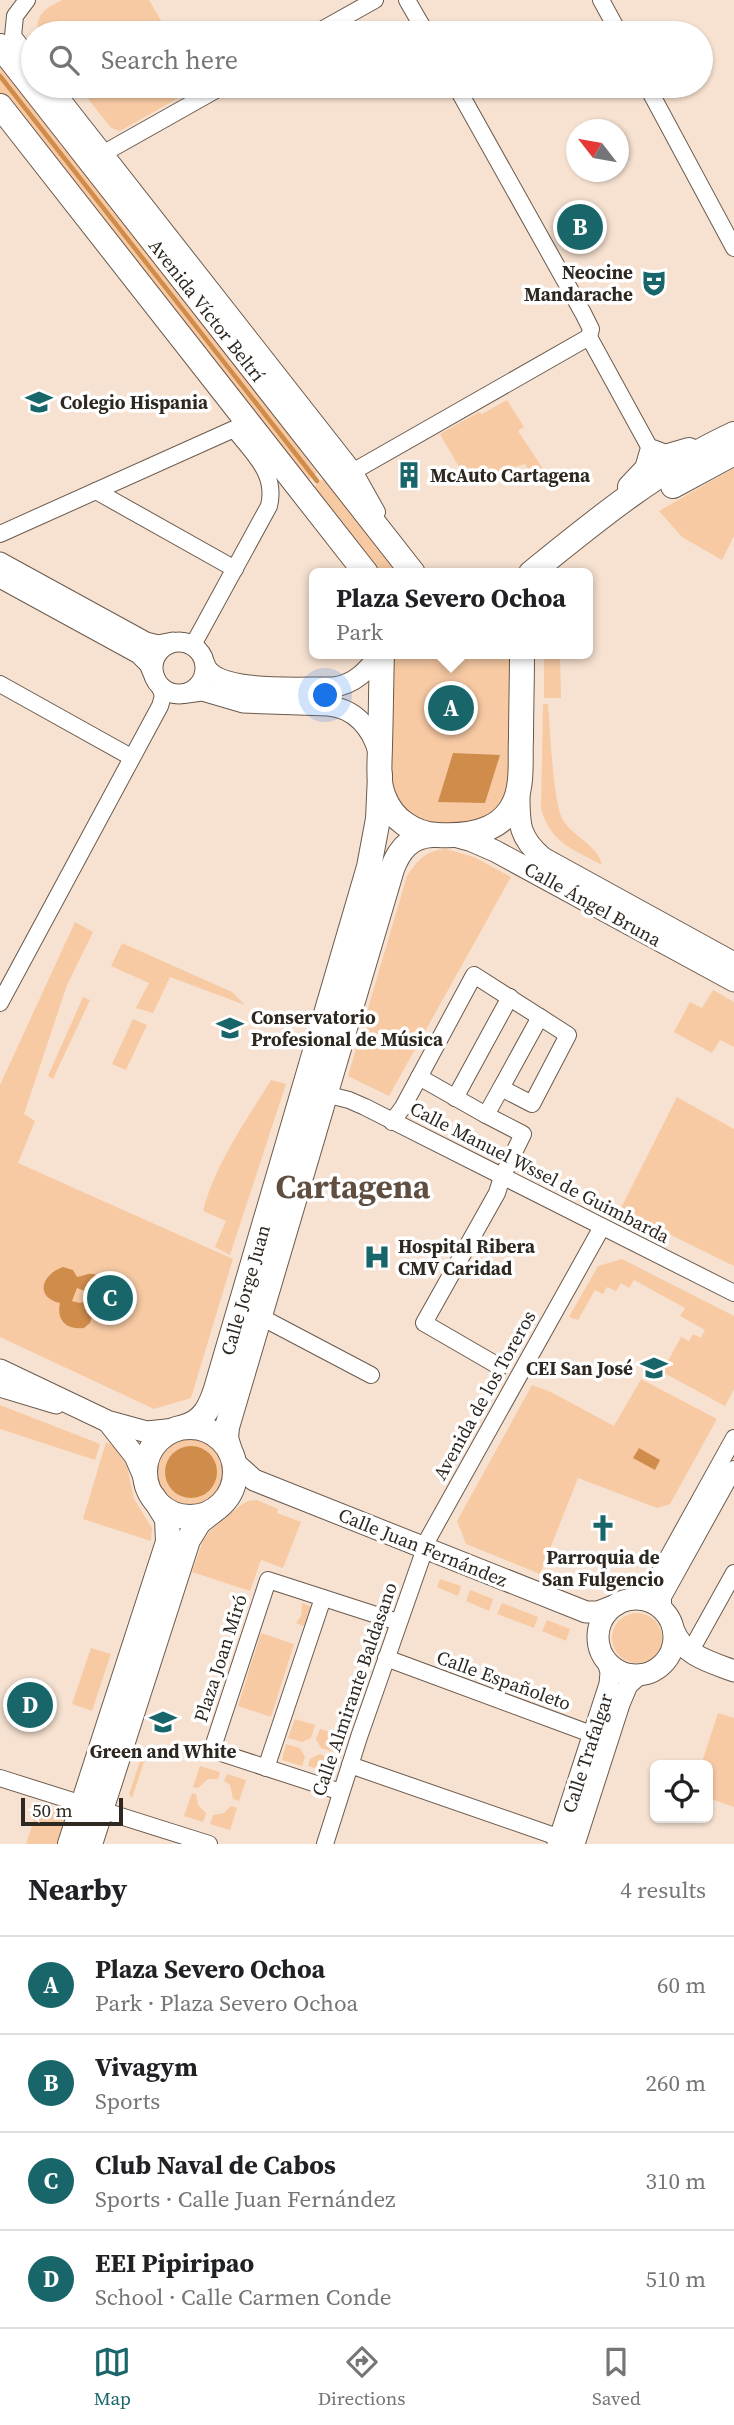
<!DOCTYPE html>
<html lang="en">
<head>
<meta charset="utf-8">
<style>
	body { margin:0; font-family:"Source Serif 4",serif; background:#f2f2f2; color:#202124 }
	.controls { position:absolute; right:21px; bottom:21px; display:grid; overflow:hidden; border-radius:10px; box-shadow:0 2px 5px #0004 }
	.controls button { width:63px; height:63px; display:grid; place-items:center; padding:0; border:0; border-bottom:2px solid #e0e0e0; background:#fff; color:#202124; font:35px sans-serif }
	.compass { position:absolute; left:566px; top:119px; width:63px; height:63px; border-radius:50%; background:#fff; box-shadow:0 2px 5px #0004; rotate:301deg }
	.scale { position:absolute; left:21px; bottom:18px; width:102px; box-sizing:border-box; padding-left:7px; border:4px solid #2f2821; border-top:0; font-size:19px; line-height:24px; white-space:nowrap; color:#2f2821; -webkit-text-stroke:5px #fff; paint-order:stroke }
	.you { position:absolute; left:326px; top:696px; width:24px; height:24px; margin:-18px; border:5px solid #fff; border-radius:50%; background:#1a73e8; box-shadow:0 0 0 10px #1a73e833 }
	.badge { display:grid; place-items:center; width:46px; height:46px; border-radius:50%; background:#186669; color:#fff; font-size:23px; font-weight:700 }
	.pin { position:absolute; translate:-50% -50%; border:4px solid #fff; box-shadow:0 2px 7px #0006 }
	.popup { position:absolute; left:309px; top:568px; width:284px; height:91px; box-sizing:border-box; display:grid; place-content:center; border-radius:10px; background:#fff; filter:drop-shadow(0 2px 5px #0005); font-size:23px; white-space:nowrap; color:#757577 }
	.popup b { font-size:26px; color:#202124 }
	.popup::after { content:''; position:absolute; left:50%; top:100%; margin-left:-14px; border:14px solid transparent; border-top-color:#fff }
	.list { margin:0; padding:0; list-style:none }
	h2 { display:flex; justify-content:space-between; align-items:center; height:91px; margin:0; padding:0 28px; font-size:30px }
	h2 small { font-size:23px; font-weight:400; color:#757577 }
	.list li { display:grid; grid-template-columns:46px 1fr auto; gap:21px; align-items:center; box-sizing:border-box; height:98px; padding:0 28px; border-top:2px solid #e0e0e0 }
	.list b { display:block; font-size:26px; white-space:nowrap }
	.list p { margin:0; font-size:23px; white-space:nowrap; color:#757577 }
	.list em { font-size:23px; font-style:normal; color:#757577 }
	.icon { flex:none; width:38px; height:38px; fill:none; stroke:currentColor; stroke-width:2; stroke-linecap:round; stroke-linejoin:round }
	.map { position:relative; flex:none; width:734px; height:1844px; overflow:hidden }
	.search { position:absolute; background:#fff; box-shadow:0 2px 5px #0004; left:21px; right:21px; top:21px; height:77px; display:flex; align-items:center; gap:18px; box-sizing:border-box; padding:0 24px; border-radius:38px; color:#757577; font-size:26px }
	.sheet { height:483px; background:#fff }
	nav { display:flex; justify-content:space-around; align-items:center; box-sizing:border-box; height:98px; border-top:2px solid #e0e0e0; background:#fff; font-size:19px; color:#757577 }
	nav a { display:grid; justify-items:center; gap:4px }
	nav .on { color:#186669 }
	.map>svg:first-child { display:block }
	.green { fill:#f7caa3 }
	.water { fill:#d08c4b }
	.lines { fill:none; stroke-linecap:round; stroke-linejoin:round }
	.stream { stroke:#d08c4b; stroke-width:4.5 }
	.minor-casing { stroke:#6b5a4c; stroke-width:18 }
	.tertiary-casing { stroke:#6b5a4c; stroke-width:21 }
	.secondary-casing { stroke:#6b5a4c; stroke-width:23 }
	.primary-casing { stroke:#6b5a4c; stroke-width:26 }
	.minor { stroke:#fff; stroke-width:16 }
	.tertiary { stroke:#fff; stroke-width:19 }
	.secondary { stroke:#fff; stroke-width:21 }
	.primary { stroke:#fff; stroke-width:24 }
	.labels { text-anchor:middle; stroke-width:7; stroke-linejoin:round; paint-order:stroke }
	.poi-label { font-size:19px; font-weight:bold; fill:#2f2821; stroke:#fff; text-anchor:start }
	.street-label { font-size:19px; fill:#2f2821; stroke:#fff }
	.town-label { font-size:33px; font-weight:bold; fill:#604f41; stroke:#fff }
</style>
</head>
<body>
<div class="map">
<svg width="734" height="1844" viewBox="0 0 734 1844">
	<rect width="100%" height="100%" fill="#f7e2d1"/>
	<g class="green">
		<path d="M62 0H149L168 33H38C35 14 46 8 62 0Z"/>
		<path d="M0 46 310 442 300 450 317 473 299 487 0 106Z"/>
		<path d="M78 86H197L198 87 120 131 111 128Z"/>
		<path d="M507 400 524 427 518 431 555 487 535 483 525 464 467 481 440 434 479 412 482 414Z"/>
		<path d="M734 468V536L722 560 682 537 659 511Z"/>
		<path d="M326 479 401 573H376L313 489 319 481Z"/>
		<path d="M382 654H522L512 807 432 835 387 804Z"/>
		<path d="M544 654H560L561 698H544Z"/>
		<path d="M543 704H548C550 728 553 803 563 820 573 837 597 844 602 865 573 849 550 843 541 808Z"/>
		<path d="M446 849 474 857 511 877 389 1096 348 1076 407 876C417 860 427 850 446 849Z"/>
		<path d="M75 922 93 932 67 985 24 1114 35 1121 18 1163 233 1259 191 1398 154 1409 0 1337V1085Z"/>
		<path d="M122 943 232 992 245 1005 170 977 153 1013 136 1008 149 983 111 966Z"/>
		<path d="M713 990 734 1002V1047L720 1040 712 1053 674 1032 690 1002 702 1008Z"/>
		<path d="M83 997 90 1000 53 1079 48 1076Z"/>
		<path d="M133 1019 147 1025 126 1070 112 1064Z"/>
		<path d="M271 1080 286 1084 230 1255 215 1247 226 1221 203 1211C215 1164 246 1121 271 1080Z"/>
		<path d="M677 1097 734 1129V1266L620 1210Z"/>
		<path d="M622 1259 734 1316V1389L725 1406 662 1372 681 1337 689 1341 693 1334 701 1338 705 1330 680 1316 685 1308 634 1280 629 1288 621 1283 616 1291 607 1287 603 1294 595 1290 578 1320 569 1317 598 1266Z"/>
		<path d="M641 1379 717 1419 670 1504 657 1508 578 1478 540 1574 466 1544 457 1521 532 1385 551 1392 614 1426Z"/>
		<path d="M0 1405 100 1444 95 1460 0 1429Z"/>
		<path d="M203 1428 219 1437C224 1448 234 1465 235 1477 236 1498 212 1513 195 1517 184 1519 173 1514 164 1508L147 1460 160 1439Z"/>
		<path d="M106 1442 114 1447 127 1466 134 1499 152 1528 151 1541 83 1519Z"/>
		<path d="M257 1500 278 1509 277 1513 301 1522 283 1568 261 1560 250 1591 192 1572 203 1541 210 1531 241 1505 248 1501Z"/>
		<path d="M440 1579 461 1586 458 1596 437 1587Z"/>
		<path d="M470 1590 493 1599 489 1611 466 1601Z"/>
		<path d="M302 1603 312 1607 306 1627 296 1623 301 1616Z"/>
		<path d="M502 1603 538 1617 534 1628 497 1614Z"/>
		<circle cx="637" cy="1638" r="25"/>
		<path d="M547 1620 570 1629 566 1641 542 1631Z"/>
		<path d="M261 1633 294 1644 271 1717 238 1706Z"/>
		<path d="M91 1648 111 1654 92 1711 72 1704Z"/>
		<path d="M718 1713 734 1718V1807L708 1798V1765H701Z"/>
		<path d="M295 1719 315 1725 311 1738 302 1742 288 1738Z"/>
		<path d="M320 1729 338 1734 333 1752 321 1748 316 1739Z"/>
		<path d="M286 1744 300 1748 305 1757 302 1766 282 1760Z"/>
		<path d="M145 1746 149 1747 132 1798 129 1794Z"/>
		<path d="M319 1754 331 1758 326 1771 308 1766 310 1759Z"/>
		<path d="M200 1766 220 1772 218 1779H208L198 1788 193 1787Z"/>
		<path d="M227 1774 246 1780 239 1801 233 1799 230 1785 224 1781Z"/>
		<path d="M192 1793 196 1794 198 1805 206 1813 203 1822 184 1816Z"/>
		<path d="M39 1804 61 1811 67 1823 60 1844H26Z"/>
		<path d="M231 1806 237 1808 230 1830 210 1824 213 1815 224 1813Z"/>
	</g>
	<g class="water">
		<path d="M453 753 500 755 485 803 438 802Z"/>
		<path d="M63 1267 73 1270 77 1277C88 1275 91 1270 102 1279 103 1289 98 1299 86 1296L85 1291 77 1288 72 1301 80 1303 86 1301 93 1313 90 1323 84 1328C67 1330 56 1321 60 1303 34 1297 42 1274 63 1267Z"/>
		<circle cx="191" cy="1472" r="26"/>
		<path d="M639 1448 660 1460 655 1470 633 1458Z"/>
	</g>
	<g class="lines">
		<path class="stream" d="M0 76 317 481"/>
		<defs>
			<g id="minor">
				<path d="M27 0 15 16 13 36 33 62"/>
				<path d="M407 0 426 33"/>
				<path d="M601 0 619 33"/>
				<path d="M316 33 375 0"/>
				<path d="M52 86 354 471 377 512"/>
				<path d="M456 86 583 313 591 329 589 337 652 452"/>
				<path d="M647 86 734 248"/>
				<path d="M104 153 223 86"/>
				<path d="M354 471 589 337"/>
				<path d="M96 491 235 569"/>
				<path d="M0 534 234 429C253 454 277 473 269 506L193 645"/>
				<path d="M0 684 131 757"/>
				<path d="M0 1003 160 706 163 696 159 684"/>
				<path d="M419 1077 486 1115"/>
				<path d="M501 1088 540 1017"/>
				<path d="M325 1094 349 1100 365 1107 734 1293"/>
				<path d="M455 1098 510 997"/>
				<path d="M392 1122 403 1107 474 975 568 1035 532 1104 501 1088 486 1115 523 1134 502 1177 497 1193 424 1323 500 1367"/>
				<path d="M259 1316 371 1375"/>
				<path d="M634 1599 646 1592 652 1586 734 1438"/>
				<path d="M667 1615 663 1605V1597L734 1469"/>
				<path d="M690 1652 734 1573"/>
				<path d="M386 1658 602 1738"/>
				<path d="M350 1765 569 1841"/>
				<path d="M266 1768 323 1598"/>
				<path d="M0 1778 209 1844"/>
				<path d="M341 1792 212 1750 268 1580 398 1622"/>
				<path d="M325 1844 359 1737 429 1537 602 1227"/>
			</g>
			<g id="tertiary">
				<path d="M0 562 146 642 158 645 173 642"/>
				<path d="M0 578 139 654 149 664 155 678"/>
				<circle cx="179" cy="668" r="26"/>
				<path d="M205 664C215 694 307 686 334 687 356 684 367 670 380 654"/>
				<path d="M187 693 202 691 243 703 328 706C354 708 371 727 378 752"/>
				<path d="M0 1387 56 1404"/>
				<path d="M557 1844 609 1684 610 1672 607 1662"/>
				<path d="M575 1844 620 1704 628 1685 639 1675"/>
			</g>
			<g id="secondary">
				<path d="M519 792C519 823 518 837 543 858L734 963"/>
				<path d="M454 836 472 841 495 851 734 981"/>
				<path d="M0 1370 107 1421 147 1432 176 1429"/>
				<path d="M109 1423 135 1456 148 1486"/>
				<path d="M235 1463 254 1480 586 1612H598L616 1605"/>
				<circle cx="636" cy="1637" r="38"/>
				<path d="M674 1631C684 1656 711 1662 734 1671"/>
			</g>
			<g id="primary">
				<path d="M0 46 413 573"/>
				<path d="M0 106 366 573"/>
				<path d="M673 486 734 453"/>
				<path d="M630 487 647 469 652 452 665 457 689 450"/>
				<path d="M531 573C595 521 658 469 734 434"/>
				<path d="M382 654C381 684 381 714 380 744 380 761 377 781 384 797 392 819 414 834 437 835 473 837 512 830 519 787 522 771 520 755 521 739 521 711 522 682 522 654"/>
				<circle cx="190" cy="1472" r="45"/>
				<path d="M184 1427C204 1421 210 1407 216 1389L369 867 378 819 380 775"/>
				<path d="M230 1451 226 1438 227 1427 392 869C399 850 410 836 432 835"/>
				<path d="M70 1844 168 1542 167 1519 154 1498"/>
				<path d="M90 1844 188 1540 199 1522 213 1511"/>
			</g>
		</defs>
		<use href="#minor" class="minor-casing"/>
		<use href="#tertiary" class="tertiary-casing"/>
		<use href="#secondary" class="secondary-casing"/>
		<use href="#primary" class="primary-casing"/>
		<use href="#minor" class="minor"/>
		<use href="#tertiary" class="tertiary"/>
		<use href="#secondary" class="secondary"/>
		<use href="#primary" class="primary"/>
	</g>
	<defs>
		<symbol id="theatre-bare" viewBox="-9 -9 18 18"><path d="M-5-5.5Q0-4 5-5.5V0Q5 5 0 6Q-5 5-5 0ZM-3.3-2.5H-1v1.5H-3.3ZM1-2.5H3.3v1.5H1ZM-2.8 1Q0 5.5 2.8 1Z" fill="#186669" stroke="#fff" stroke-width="2.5" paint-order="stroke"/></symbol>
		<symbol id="school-bare" viewBox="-9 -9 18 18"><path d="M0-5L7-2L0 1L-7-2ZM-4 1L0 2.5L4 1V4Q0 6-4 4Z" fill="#186669" stroke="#fff" stroke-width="2.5" paint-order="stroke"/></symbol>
		<symbol id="building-bare" viewBox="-9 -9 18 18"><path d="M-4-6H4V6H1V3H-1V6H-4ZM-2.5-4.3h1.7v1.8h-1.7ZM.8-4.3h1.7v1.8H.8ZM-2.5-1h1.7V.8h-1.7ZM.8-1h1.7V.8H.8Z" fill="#186669" stroke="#fff" stroke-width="2.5" paint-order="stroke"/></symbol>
		<symbol id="university-bare" viewBox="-9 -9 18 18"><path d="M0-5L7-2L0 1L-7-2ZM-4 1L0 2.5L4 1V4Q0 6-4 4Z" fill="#186669" stroke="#fff" stroke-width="2.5" paint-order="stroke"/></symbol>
		<symbol id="hospital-bare" viewBox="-9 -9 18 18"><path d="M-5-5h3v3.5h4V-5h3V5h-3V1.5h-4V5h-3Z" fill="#186669" stroke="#fff" stroke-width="2.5" paint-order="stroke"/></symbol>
		<symbol id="church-bare" viewBox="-9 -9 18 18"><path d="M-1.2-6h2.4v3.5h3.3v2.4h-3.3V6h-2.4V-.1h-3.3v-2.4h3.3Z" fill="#186669" stroke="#fff" stroke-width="2.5" paint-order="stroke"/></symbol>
	</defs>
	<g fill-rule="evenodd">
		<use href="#theatre-bare" x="635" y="264" width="38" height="38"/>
		<use href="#school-bare" x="20" y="383" width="38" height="38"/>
		<use href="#building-bare" x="390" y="456" width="38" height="38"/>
		<use href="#university-bare" x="211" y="1009" width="38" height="38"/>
		<use href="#hospital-bare" x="358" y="1238" width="38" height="38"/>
		<use href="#school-bare" x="635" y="1349" width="38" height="38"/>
		<use href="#church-bare" x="584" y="1509" width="38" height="38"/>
		<use href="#school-bare" x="144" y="1703" width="38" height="38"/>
	</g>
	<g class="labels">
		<g class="poi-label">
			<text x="633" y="279" text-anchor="end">Neocine<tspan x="633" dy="22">Mandarache</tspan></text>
			<text x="60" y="409">Colegio Hispania</text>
			<text x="430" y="482">McAuto Cartagena</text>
			<text x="251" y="1024">Conservatorio<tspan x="251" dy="22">Profesional de Música</tspan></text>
			<text x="398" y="1253">Hospital Ribera<tspan x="398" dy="22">CMV Caridad</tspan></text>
			<text x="633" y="1375" text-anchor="end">CEI San José</text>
			<text x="603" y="1564" text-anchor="middle">Parroquia de<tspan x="603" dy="22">San Fulgencio</tspan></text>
			<text x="163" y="1758" text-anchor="middle">Green and White</text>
		</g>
		<g class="street-label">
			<text transform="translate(207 310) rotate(52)" y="7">Avenida Víctor Beltrí</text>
			<text transform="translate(593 904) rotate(29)" y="7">Calle Ángel Bruna</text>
			<text transform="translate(540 1172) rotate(27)" y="7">Calle Manuel Wssel de Guimbarda</text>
			<text transform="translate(245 1290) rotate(-74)" y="7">Calle Jorge Juan</text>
			<text transform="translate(484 1395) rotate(-61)" y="7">Avenida de los Toreros</text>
			<text transform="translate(423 1547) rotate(22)" y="7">Calle Juan Fernández</text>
			<text transform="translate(220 1658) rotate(-72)" y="7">Plaza Joan Miró</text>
			<text transform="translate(504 1680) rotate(20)" y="7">Calle Españoleto</text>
			<text transform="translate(354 1689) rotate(-71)" y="7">Calle Almirante Baldasano</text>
			<text transform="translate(587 1753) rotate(-72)" y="7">Calle Trafalgar</text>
		</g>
		<g class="town-label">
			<text x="353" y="1198">Cartagena</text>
		</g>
	</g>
</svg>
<div class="controls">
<button><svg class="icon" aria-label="locate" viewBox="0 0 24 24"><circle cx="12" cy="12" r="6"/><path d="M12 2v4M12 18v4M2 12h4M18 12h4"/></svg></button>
</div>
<svg class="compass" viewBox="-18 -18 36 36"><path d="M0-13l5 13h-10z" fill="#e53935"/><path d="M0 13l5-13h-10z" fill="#757577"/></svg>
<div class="scale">50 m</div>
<div class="you"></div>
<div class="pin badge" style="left:451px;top:708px">A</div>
<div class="popup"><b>Plaza Severo Ochoa</b>Park</div>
<div class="pin badge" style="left:580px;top:227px">B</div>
<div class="pin badge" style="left:110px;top:1298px">C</div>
<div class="pin badge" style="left:30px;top:1705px">D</div>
<div class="search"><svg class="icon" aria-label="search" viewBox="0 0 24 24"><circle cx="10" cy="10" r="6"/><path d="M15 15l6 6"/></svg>Search here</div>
</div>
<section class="sheet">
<h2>Nearby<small>4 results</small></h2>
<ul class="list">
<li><span class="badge">A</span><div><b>Plaza Severo Ochoa</b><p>Park · Plaza Severo Ochoa</p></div><em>60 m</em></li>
<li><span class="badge">B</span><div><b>Vivagym</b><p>Sports</p></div><em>260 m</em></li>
<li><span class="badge">C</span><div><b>Club Naval de Cabos</b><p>Sports · Calle Juan Fernández</p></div><em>310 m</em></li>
<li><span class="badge">D</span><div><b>EEI Pipiripao</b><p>School · Calle Carmen Conde</p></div><em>510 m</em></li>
</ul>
</section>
<nav>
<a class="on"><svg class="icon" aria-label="map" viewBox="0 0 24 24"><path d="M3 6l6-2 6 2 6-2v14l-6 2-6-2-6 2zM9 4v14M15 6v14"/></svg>Map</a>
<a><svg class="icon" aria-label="directions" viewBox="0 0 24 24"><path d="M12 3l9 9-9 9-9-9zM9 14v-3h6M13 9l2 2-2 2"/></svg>Directions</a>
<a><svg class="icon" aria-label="saved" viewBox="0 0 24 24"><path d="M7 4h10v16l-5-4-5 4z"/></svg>Saved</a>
</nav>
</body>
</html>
